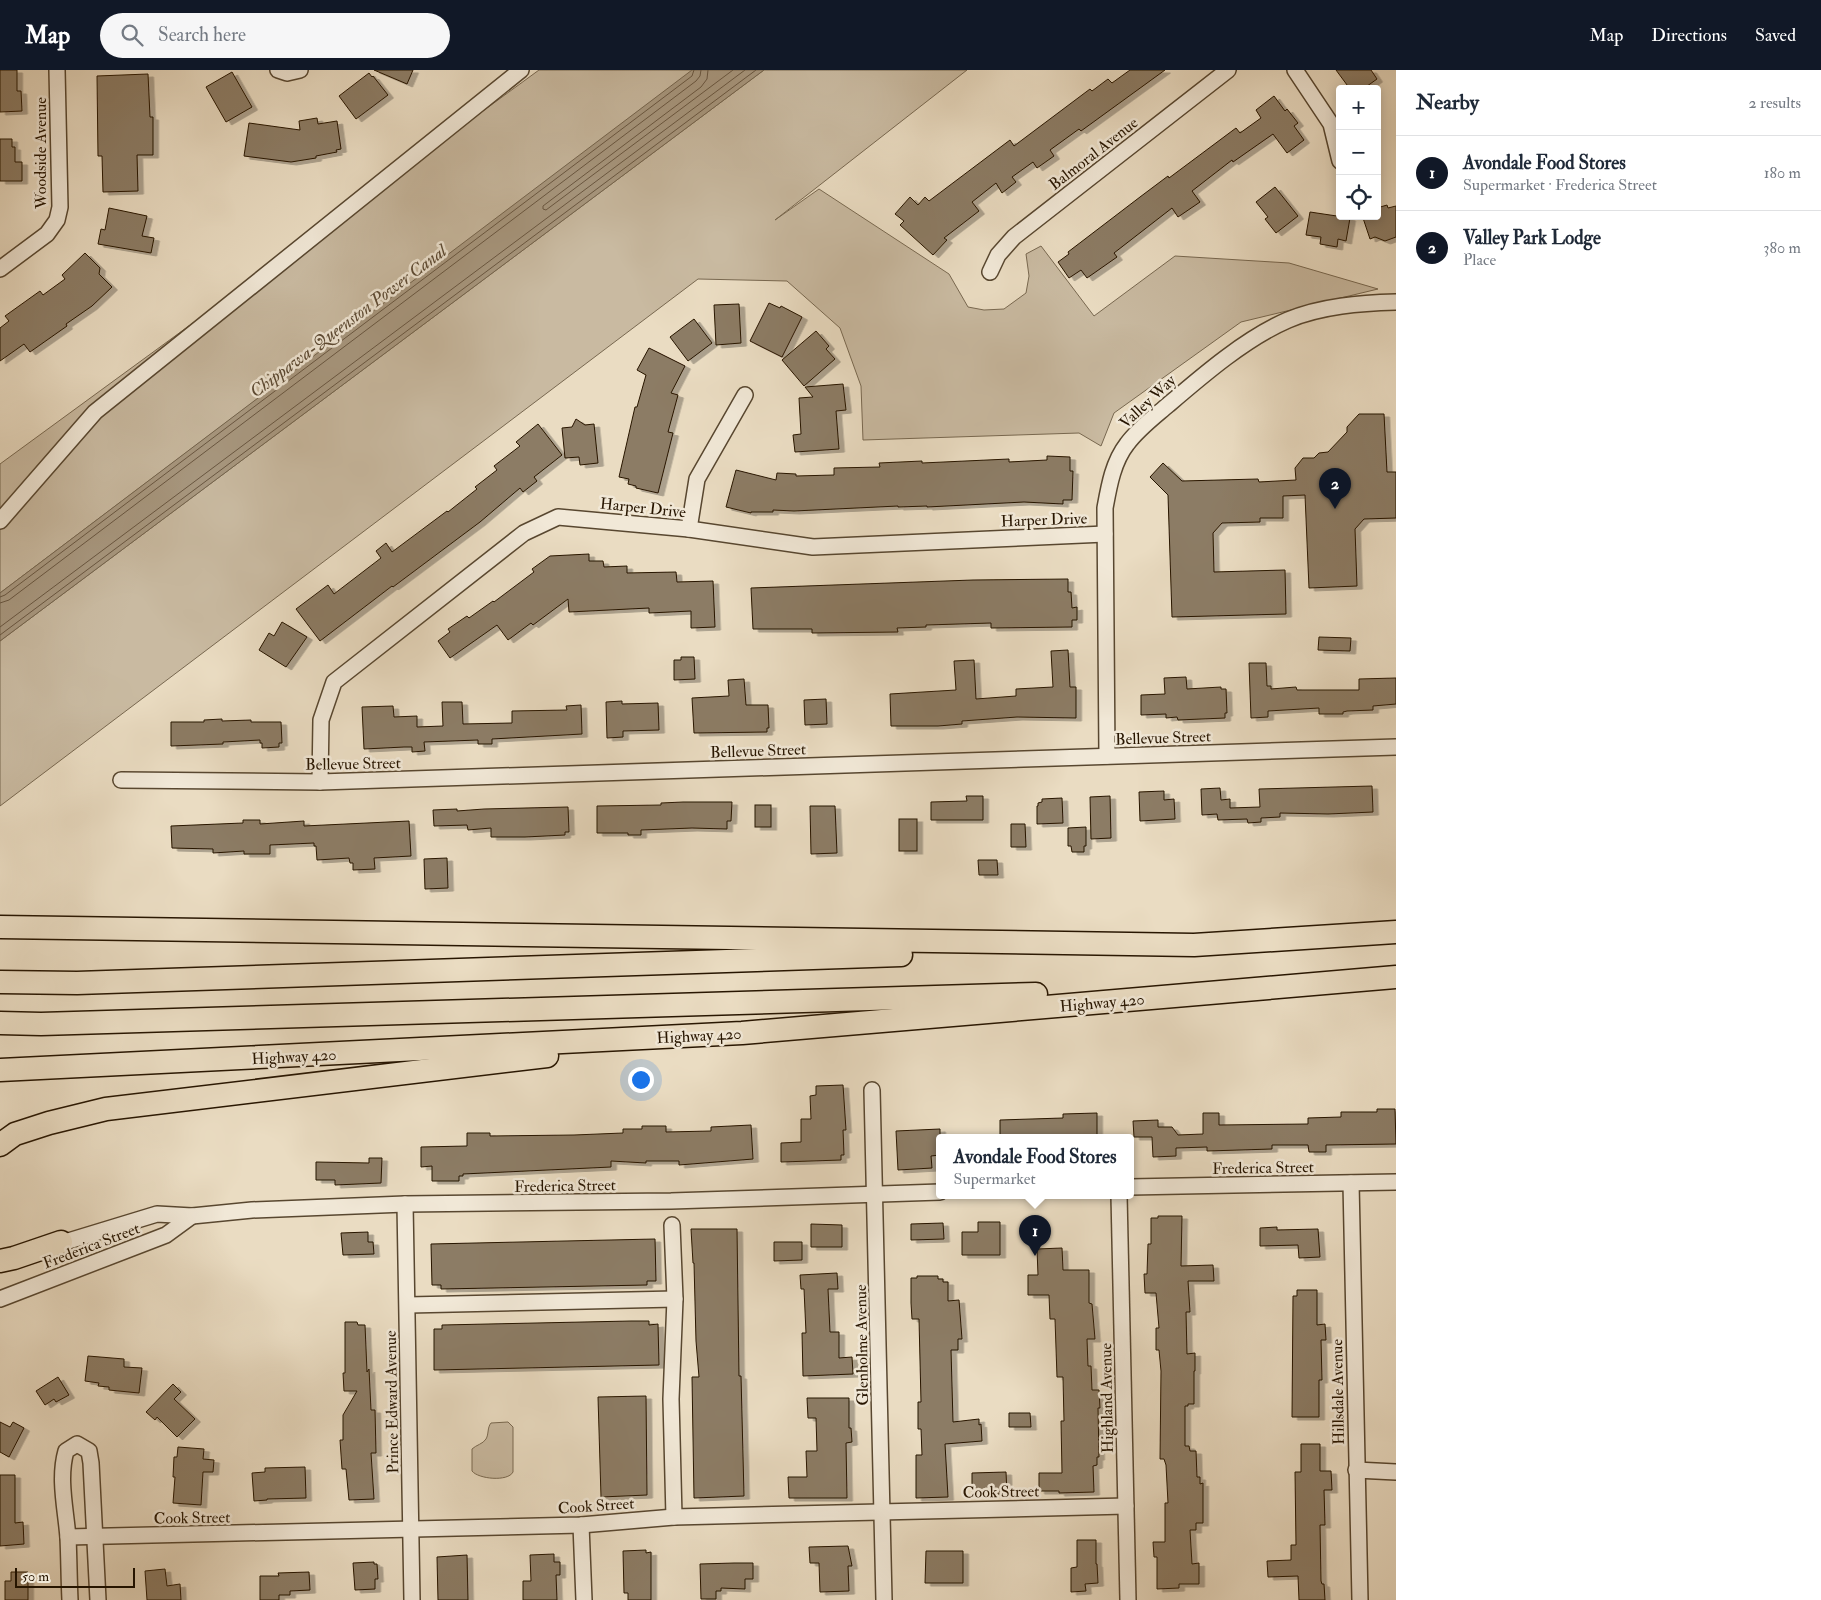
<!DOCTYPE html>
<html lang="en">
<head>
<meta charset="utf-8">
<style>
	body { margin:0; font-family:"IM FELL Double Pica",serif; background:#f6f6f7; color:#1f2937 }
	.controls { position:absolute; right:15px; top:15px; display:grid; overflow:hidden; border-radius:5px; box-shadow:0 2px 12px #0003 }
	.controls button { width:45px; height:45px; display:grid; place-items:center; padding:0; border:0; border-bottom:1px solid #e0e1e3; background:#fff; color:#1f2937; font:25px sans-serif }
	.scale { position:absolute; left:15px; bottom:12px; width:120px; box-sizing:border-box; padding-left:5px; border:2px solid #271500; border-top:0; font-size:14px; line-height:18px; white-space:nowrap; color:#271500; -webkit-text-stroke:4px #f1e8d7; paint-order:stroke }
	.you { position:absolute; left:640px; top:1009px; width:18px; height:18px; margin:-12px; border:4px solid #fff; border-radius:50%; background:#1a73e8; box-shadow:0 0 0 8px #1a73e833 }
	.badge { display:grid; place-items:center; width:32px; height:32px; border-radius:50%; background:#111827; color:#fff; font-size:16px; font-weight:700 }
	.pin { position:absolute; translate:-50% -41px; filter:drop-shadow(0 1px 2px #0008) }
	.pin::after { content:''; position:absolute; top:26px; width:18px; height:15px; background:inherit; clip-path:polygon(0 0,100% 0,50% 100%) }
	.popup { position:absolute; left:936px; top:1064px; width:198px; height:65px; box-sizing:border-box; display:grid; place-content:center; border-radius:5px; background:#fff; filter:drop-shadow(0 1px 4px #0005); font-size:16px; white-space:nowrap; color:#747a83 }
	.popup b { font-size:19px; color:#1f2937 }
	.popup::after { content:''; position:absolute; left:50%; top:100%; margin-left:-10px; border:10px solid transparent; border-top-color:#fff }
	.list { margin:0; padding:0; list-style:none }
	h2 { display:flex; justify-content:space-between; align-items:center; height:65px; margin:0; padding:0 20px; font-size:21px }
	h2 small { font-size:16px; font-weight:400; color:#747a83 }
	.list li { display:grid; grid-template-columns:32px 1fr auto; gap:15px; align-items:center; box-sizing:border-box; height:75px; padding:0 20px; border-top:1px solid #e0e1e3 }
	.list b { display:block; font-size:19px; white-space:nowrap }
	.list p { margin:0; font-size:16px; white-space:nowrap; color:#747a83 }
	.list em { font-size:16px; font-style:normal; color:#747a83 }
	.icon { flex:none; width:28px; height:28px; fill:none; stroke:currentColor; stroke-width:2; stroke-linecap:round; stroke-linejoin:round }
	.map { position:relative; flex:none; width:1396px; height:1530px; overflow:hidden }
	header { display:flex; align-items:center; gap:30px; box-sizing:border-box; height:70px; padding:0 25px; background:#111827; color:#fff }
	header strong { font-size:24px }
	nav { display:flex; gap:28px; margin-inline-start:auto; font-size:18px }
	.search { width:350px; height:45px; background:#f6f6f7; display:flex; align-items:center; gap:12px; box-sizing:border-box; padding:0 18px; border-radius:28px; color:#747a83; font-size:19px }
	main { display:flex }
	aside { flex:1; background:#fff }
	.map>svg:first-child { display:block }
	.green { fill:#c9baa1; stroke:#786850 }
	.water { fill:#a89880; stroke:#74644d }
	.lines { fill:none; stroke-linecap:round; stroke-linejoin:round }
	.shore { stroke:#685640; stroke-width:1 }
	.building { fill:#8c7c65; stroke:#271500; filter:url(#shadow) }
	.minor-casing { stroke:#584730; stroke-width:18 }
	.highway-casing { stroke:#271500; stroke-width:25 }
	.minor { stroke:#f1e8d7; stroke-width:15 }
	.highway { stroke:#eadcc2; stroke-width:22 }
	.labels { text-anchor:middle; stroke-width:5; stroke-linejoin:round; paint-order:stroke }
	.street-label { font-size:16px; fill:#271500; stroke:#f1e8d7 }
	.water-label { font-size:18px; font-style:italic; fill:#5b4933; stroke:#f1e8d7 }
</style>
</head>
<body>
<header>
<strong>Map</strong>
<div class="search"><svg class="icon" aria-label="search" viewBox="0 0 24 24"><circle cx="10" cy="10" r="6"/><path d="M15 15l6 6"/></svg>Search here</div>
<nav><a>Map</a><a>Directions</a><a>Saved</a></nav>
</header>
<main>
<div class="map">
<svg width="1396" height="1530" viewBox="0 0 1396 1530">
	<defs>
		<filter id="shadow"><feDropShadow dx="5.5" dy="3" stdDeviation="0" flood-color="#0004"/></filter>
	</defs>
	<rect width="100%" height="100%" fill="#eadcc2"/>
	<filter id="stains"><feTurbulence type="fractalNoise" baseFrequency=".004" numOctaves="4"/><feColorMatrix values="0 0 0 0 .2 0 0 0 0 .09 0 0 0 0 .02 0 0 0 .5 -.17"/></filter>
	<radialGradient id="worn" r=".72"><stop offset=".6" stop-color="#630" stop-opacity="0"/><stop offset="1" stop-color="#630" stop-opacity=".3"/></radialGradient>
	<g class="green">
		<path d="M539 0H694L0 523V394Z"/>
		<path d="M764 0H967L775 150 819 119 949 204 968 237 984 240 1004 239 1026 223 1029 206 1026 184 1041 176 1094 246 1175 186 1289 193 1378 219 1241 252 1114 343 1101 376 1079 363 863 370 861 316 840 258 787 211 698 209 0 736V571Z"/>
		<path d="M508 1352 513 1357V1402C508 1412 478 1409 472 1401V1379C476 1375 483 1374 486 1369 489 1364 487 1358 491 1353Z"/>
	</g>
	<path class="water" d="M692 0H764L0 571V523Z"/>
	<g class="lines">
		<g class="shore">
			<path d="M708 0 707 9 701 17 543 136V139L546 140 733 0"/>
			<path d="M0 527 5 525 692 6 694 0"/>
			<path d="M0 533 9 530 696 11 700 6 701 0"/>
			<path d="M0 557 745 0"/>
			<path d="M0 565 756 0"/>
		</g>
	</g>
	<g class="building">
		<path d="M0 0H17V21H21L22 41 0 42Z"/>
		<path d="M374 0H413L407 14Z"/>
		<path d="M1130 0H1165L1081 61 1079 59 1050 80 1054 86 1037 98 1033 92 1012 107 1016 112 1002 123 996 113 972 132 979 141 944 168 947 170 933 185 900 155 904 151 895 144 910 127 918 135 925 127 929 131 1010 70 1014 76 1090 19 1092 21 1108 9 1112 13Z"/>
		<path d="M1336 0H1371L1377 9 1363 19H1350Z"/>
		<path d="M232 2 252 37 226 52 206 17Z"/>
		<path d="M369 3 372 7 373 6 388 25 356 49 339 26Z"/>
		<path d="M148 4 150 47H153V85H137L138 121 103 122 102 86H98L97 6Z"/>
		<path d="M1274 26 1285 41 1287 39 1298 53 1294 56 1304 70 1287 83 1273 64 1233 92 1232 90 1192 121 1200 132 1178 147 1172 138 1114 183 1117 187 1087 208 1081 200 1069 208 1058 192 1069 184 1068 182 1140 127 1168 106 1169 108 1236 58 1240 63 1261 48 1256 40Z"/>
		<path d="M317 48 318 54 337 51 341 79 336 80 337 82 316 86V88L291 92 244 86 249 53 300 60 299 51Z"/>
		<path d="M0 69H12V77H15V92H22V111H0Z"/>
		<path d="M1275 117 1298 146 1276 163 1265 149 1268 147 1256 132Z"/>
		<path d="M1387 135 1388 138 1396 136V167L1385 171 1375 167 1370 169 1363 148 1377 146V138Z"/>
		<path d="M109 138 147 146 142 166 154 168 151 183 98 174 101 159 105 160Z"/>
		<path d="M1310 142 1350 148 1346 171 1338 169 1337 177 1320 174 1321 167 1306 165Z"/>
		<path d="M85 183 100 198 99 204 112 217 92 236 66 254 67 256 30 282 24 274 0 291V258L9 251 5 246 40 221 43 225 65 209 62 205Z"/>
		<path d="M769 233 780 238 781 236 802 247 782 287 750 271Z"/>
		<path d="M739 234 741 273 716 275 714 235Z"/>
		<path d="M694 249 712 273 688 291 670 267Z"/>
		<path d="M816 261 829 276 826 279 835 289 804 316 782 290Z"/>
		<path d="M649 278 685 296 671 323 678 325 668 362 673 363 658 423 636 418V416L628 414 629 409 619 407 635 337H637L646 305 637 300Z"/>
		<path d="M843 314 846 340 836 341 839 379 795 382 793 365 801 364 799 328 813 327 805 317Z"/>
		<path d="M1359 344H1384L1387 402H1396V448L1364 449 1355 459 1357 516 1309 518 1305 425 1283 426V448H1260V452L1222 453 1213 463 1214 502 1285 500 1286 544 1172 547 1168 425 1150 407 1163 393 1182 411 1258 409 1259 412 1296 410 1295 398 1303 388H1314L1319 383 1328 382 1347 362V357Z"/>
		<path d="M576 349 585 355 594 354 598 393 580 395 579 387 565 388 562 358 572 357Z"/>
		<path d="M538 354 562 385 534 407 537 411 523 422 520 418 480 452 393 517 392 516 320 571 296 539 328 515 334 524 381 488 376 481 386 473 392 482 447 441 448 442 477 419 475 417 497 400 494 396 520 376 516 372Z"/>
		<path d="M1047 386 1070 387V401H1073L1072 430H1063V434L1024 432 927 437V436L898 437V436L794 441 773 440V442H751V443L726 437 736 400 776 410 777 403 796 404V406L834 405V398L880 397 879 393 922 391V393L1009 389V392L1047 390Z"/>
		<path d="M589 484V491H603L604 497 627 496V503L676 502 677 512 713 511 715 557 691 558V541L649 543V538L569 542 568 529 533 555 531 553 508 570 497 555 450 588 438 571 450 562 448 559 467 546 469 548 493 531 494 532 534 502 532 499 550 486Z"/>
		<path d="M1068 509V522H1071L1072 538 1077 537V550H1072V557L991 558V553L926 555V557L897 558 898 562 812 563V559H753L751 518 973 510Z"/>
		<path d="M282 552 307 567 286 597 259 580 269 563 274 566Z"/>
		<path d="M1319 567 1351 568 1350 581 1318 580Z"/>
		<path d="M1068 580 1070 617H1076V648L1017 647 962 651V654L938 656H891L890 624 956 620 954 591 974 590 976 629 1016 626V619L1053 617 1051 581Z"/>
		<path d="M681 587H694L695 609 674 610V590H681Z"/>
		<path d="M1249 593H1266L1267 616H1271V619L1296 617 1297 620H1359V609L1396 608V634L1373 636V640L1347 641 1343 642V644H1319V638L1268 641V647L1251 648Z"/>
		<path d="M1186 607 1187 619 1221 617V619H1226L1227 643H1225V648L1178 650 1177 647 1166 648V644L1141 645V625L1165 624 1164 608Z"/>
		<path d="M744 609 746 635H768L769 658H767V662L694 663 692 628 729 626 728 610Z"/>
		<path d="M826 629 827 654 805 655 804 630Z"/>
		<path d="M622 631V634L658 633 659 660 623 661V667L607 668 606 632Z"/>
		<path d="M442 632H462L463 654 512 653V641L567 640 566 636 581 635 582 664 492 669V674H478V670L424 672 425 681 412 682V677H404L364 679 362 637 393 636 394 647 417 646V657L443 656Z"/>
		<path d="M222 649V651L251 650V652H281L282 673H279V677L262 678V673H260V670L223 672V674L171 676V652H204V650Z"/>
		<path d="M1372 716 1373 742 1328 744 1280 743V747L1261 748V752L1248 753 1247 749 1218 750 1217 744 1202 745 1201 719 1220 718 1221 730 1230 729V738L1260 737 1259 719Z"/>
		<path d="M1164 721V730L1174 729 1175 749 1140 751 1139 722Z"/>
		<path d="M966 726H983V750H931V732L967 731Z"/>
		<path d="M1110 726 1111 768 1091 769 1090 727Z"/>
		<path d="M1062 728 1063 753 1037 754V736H1038V733L1042 732V729Z"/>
		<path d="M683 732H732L731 751H727V759L692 758 641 760V765H628V763H597V736L661 735V733Z"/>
		<rect x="755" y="735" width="16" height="22"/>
		<path d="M810 736H835L837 783 811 784Z"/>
		<path d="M568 737 569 762H565V765L525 767H491V758L468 760 467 755 434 756 433 740 457 739V741L484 739Z"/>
		<rect x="899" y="749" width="18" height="32"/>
		<path d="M243 750H260V754L304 751V756L409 751 411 786 374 788 375 799 353 800V793H350L349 788 317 790 316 776H314V773L270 775V784H244V781L213 783V779L172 778 171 756 243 753Z"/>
		<path d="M1011 754H1025L1026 777H1011Z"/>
		<path d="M1086 757V776H1084V782H1072L1071 776H1068V758Z"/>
		<path d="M447 788 448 818 425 819 424 789Z"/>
		<path d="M978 790H997L998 805H979Z"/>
		<path d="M843 1015 846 1060H843L844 1085H841V1090L781 1092V1073L801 1072V1049H811L810 1026 816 1025V1016Z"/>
		<path d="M1377 1039H1395L1396 1074 1326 1075V1082H1309L1308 1075H1272V1079L1207 1081V1077L1176 1078V1086L1153 1087 1152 1067H1134L1133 1051 1158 1050V1057H1172L1178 1065 1203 1064V1043H1219V1055L1308 1054V1048L1341 1047V1042H1377Z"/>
		<path d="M1097 1043V1067H1000V1050L1063 1048V1044Z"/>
		<path d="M751 1055 753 1089 679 1095V1091H646V1093L611 1091V1097L463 1104V1106H459V1111H432V1096L421 1097V1077L467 1076V1063H490V1066L574 1065 623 1063V1059H642V1056H666V1062L711 1061V1057Z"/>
		<path d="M940 1059V1085L931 1086 932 1098 898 1100 896 1061Z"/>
		<path d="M369 1088H382L381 1113 335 1115V1110H316V1092L369 1093Z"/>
		<path d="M1158 1146H1182L1181 1196 1213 1195 1214 1211H1188L1190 1242H1186L1187 1284 1195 1283V1301H1194V1334H1188V1336H1185V1376H1189L1190 1381H1196L1197 1407H1200V1414L1203 1413V1453H1196V1460H1190L1192 1494 1199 1493V1514H1179V1518L1157 1519V1487H1154L1153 1472H1165V1433H1168L1166 1395 1164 1389H1160L1161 1301 1159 1280H1156V1258H1159L1156 1223H1145L1144 1204H1147L1148 1174H1151V1148H1158Z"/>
		<path d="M978 1152H1000V1185H962V1162H978Z"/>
		<path d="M943 1153 944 1169 911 1170V1154Z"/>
		<path d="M811 1154 842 1155V1177H811Z"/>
		<path d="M1277 1157V1160L1318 1159 1320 1187 1299 1188 1298 1175 1260 1176V1158Z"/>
		<path d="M691 1159H737L739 1306H741L744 1426 694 1428 692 1307H699L696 1271 694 1193H693Z"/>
		<path d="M368 1162V1172H373L374 1184 343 1185 341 1163Z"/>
		<path d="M655 1169 656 1211H647V1215L441 1219V1215H432L431 1174Z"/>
		<path d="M774 1172H802V1190L774 1191Z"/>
		<path d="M1062 1178 1063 1200H1089V1233L1092 1234 1095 1269H1087L1088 1296H1091L1092 1320H1099L1100 1338H1098L1099 1387H1097V1395L1093 1396 1094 1422 1059 1423V1421H1039V1403H1062L1061 1351H1064L1063 1307H1057L1055 1249H1050L1049 1225H1028V1205H1038L1037 1179Z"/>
		<path d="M837 1203 838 1219H828L830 1262H839V1288L852 1287 853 1304 803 1306 802 1263H806L804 1219H801L800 1205Z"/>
		<path d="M917 1206H938V1209H943V1212H948V1231L959 1230 962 1269H958V1280H951L953 1352 979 1349V1355L981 1354 982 1371 945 1374 948 1427 916 1428V1385H922L921 1359H918V1332H921L919 1249H912L911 1233V1208H917Z"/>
		<path d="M1297 1220H1317V1255L1325 1254 1326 1270H1321L1322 1310H1319V1347H1292L1293 1226H1297Z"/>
		<path d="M631 1251H649V1255L658 1254 659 1295 434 1300V1259H442V1255Z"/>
		<path d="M345 1252H357L358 1255H365L367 1302 369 1299 371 1340H375L376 1383H371L374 1429 349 1430 346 1399H342L340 1370H343V1345L357 1321H344L343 1303H345Z"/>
		<path d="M88 1286 124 1289V1297L142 1298 139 1323 109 1320V1317L98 1316 99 1313 85 1311Z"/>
		<path d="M58 1307 69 1325 56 1332 54 1329 45 1335 36 1321Z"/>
		<path d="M173 1314 181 1322 174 1329 195 1349 177 1367 157 1347 155 1350 146 1342Z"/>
		<path d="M646 1326 647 1425 601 1427 598 1327Z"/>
		<path d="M807 1328H849V1358H851L852 1372 846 1373 847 1428H789L788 1407H807L806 1381H817L816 1348H808Z"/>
		<path d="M1009 1343H1030L1031 1357H1009Z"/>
		<path d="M0 1352 10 1357 13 1352 24 1358 9 1387 0 1382Z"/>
		<path d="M1301 1374H1320V1401H1331L1332 1420H1324L1325 1455H1320L1321 1511 1322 1514H1324L1325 1530H1299L1298 1506 1268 1507 1267 1491 1291 1490V1475H1296L1295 1402H1301Z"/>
		<path d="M178 1377 204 1379 203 1389 214 1390 213 1402H203L201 1435 173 1433 175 1407H173L174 1387H177Z"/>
		<path d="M305 1397 306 1428 267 1429V1430L254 1431 252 1403 265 1402V1398Z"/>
		<path d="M1006 1402 1007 1424H972V1403Z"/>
		<path d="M0 1405H15V1453L23 1452 24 1474 0 1476Z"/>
		<path d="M1077 1470H1096V1494H1097L1098 1513 1085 1514 1086 1521 1071 1522V1498L1077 1497Z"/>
		<path d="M848 1476 852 1496H848L849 1521 820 1522 819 1493H810L809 1477Z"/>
		<path d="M646 1480V1483L651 1482V1530H628V1523H624L623 1481Z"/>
		<path d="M926 1481H963V1513H925Z"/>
		<path d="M554 1484V1492H560V1505H556L557 1530H523V1511H531L530 1485Z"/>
		<path d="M467 1485 468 1530H438L437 1487Z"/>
		<path d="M374 1492V1494H377L378 1509H375V1519L355 1520 353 1493Z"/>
		<path d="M734 1493H753V1509H745V1519L721 1518V1521H716V1529H701L700 1494Z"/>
		<path d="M165 1499 167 1516 180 1514 181 1530H147L145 1501Z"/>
		<path d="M11 1502H28V1530H5V1511H11Z"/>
		<path d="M309 1502 310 1520 290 1521V1525H279V1530H260V1506H279L278 1503Z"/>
	</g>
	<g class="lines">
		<defs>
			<g id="minor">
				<path d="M278 0 287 3 300 0"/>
				<path d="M1295 0 1331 54 1340 91"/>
				<path d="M0 199 47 164 57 150 60 137 57 0"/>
				<path d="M990 202 998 185 1014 167 1228 0"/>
				<path d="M0 451 95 342 521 0"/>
				<path d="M689 459 697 409 745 325"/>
				<path d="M1107 686 1105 438C1109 416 1113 392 1127 374 1138 359 1154 347 1168 335 1203 305 1246 268 1288 250 1321 236 1361 233 1396 232"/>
				<path d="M121 710 320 712 1396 677"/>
				<path d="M320 712 321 650 334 612 524 463 558 447 689 459 813 477 1105 464"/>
				<path d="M872 1020 884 1530"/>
				<path d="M1351 1113 1360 1530"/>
				<path d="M1130 1117 1396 1112"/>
				<path d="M1119 1125 1128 1530"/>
				<path d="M405 1134 412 1530"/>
				<path d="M672 1155 675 1229 671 1329 674 1447"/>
				<path d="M52 1176 157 1144 192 1146 252 1140 405 1134 671 1131 940 1122"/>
				<path d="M0 1229 166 1165 192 1146"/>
				<path d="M408 1235 675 1229"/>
				<path d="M1356 1400 1396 1402"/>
				<path d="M581 1455 584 1530"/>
				<path d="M68 1467 581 1455 674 1447 1126 1436"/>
				<path d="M70 1530C69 1510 69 1489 68 1468 66 1440 58 1409 66 1381L77 1374 89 1381 91 1393 98 1530"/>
			</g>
			<g id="highway">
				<path d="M0 857 1194 875 1396 862"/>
				<path d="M0 912 77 913 901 885"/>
				<path d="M0 953 41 954 1036 924"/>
				<path d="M0 1000 742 963 1396 907"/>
				<path d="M0 1075 15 1064 49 1053 106 1039 547 986"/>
				<path d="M0 1191 14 1188 61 1172"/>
			</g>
		</defs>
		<use href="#minor" class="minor-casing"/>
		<use href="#highway" class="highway-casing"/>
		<use href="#minor" class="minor"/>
		<use href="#highway" class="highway"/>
	</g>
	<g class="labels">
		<g class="street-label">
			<text transform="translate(40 83) rotate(-90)" y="6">Woodside Avenue</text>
			<text transform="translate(1093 83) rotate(-38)" y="6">Balmoral Avenue</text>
			<text transform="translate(1147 331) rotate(-43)" y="6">Valley Way</text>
			<text transform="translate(643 437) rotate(6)" y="6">Harper Drive</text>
			<text transform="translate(1044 449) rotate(-2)" y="6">Harper Drive</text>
			<text transform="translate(1163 667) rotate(-2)" y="6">Bellevue Street</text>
			<text transform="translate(758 680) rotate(-2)" y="6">Bellevue Street</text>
			<text transform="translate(353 693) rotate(-1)" y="6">Bellevue Street</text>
			<text transform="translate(1102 932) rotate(-5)" y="6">Highway 420</text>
			<text transform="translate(699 965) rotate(-3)" y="6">Highway 420</text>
			<text transform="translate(294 986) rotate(-3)" y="6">Highway 420</text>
			<text transform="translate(1263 1097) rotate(-1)" y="6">Frederica Street</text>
			<text transform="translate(565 1115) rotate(-1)" y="6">Frederica Street</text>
			<text transform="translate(91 1175) rotate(-21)" y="6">Frederica Street</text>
			<text transform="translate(861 1275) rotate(-91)" y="6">Glenholme Avenue</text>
			<text transform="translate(1337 1322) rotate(-91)" y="6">Hillsdale Avenue</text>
			<text transform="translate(1106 1328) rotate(-91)" y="6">Highland Avenue</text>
			<text transform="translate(391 1332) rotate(-91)" y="6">Prince Edward Avenue</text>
			<text transform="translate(1001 1421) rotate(-1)" y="6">Cook Street</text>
			<text transform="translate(596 1435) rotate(-4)" y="6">Cook Street</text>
			<text transform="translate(192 1447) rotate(-1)" y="6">Cook Street</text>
		</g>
		<g class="water-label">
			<text transform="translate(348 251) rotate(-37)" y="6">Chippawa-Queenston Power Canal</text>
		</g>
	</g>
	<rect width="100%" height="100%" filter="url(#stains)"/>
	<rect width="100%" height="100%" fill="url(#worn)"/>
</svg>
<div class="controls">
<button>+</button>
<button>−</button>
<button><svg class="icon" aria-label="locate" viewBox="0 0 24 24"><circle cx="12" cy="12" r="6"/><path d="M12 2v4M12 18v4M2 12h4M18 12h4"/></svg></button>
</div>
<div class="scale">50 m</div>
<div class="you"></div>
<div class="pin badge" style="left:1035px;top:1186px">1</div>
<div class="popup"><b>Avondale Food Stores</b>Supermarket</div>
<div class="pin badge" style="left:1335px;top:439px">2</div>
</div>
<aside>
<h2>Nearby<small>2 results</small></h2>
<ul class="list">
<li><span class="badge">1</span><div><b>Avondale Food Stores</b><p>Supermarket · Frederica Street</p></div><em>180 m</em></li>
<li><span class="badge">2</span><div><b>Valley Park Lodge</b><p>Place</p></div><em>380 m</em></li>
</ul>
</aside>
</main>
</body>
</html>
